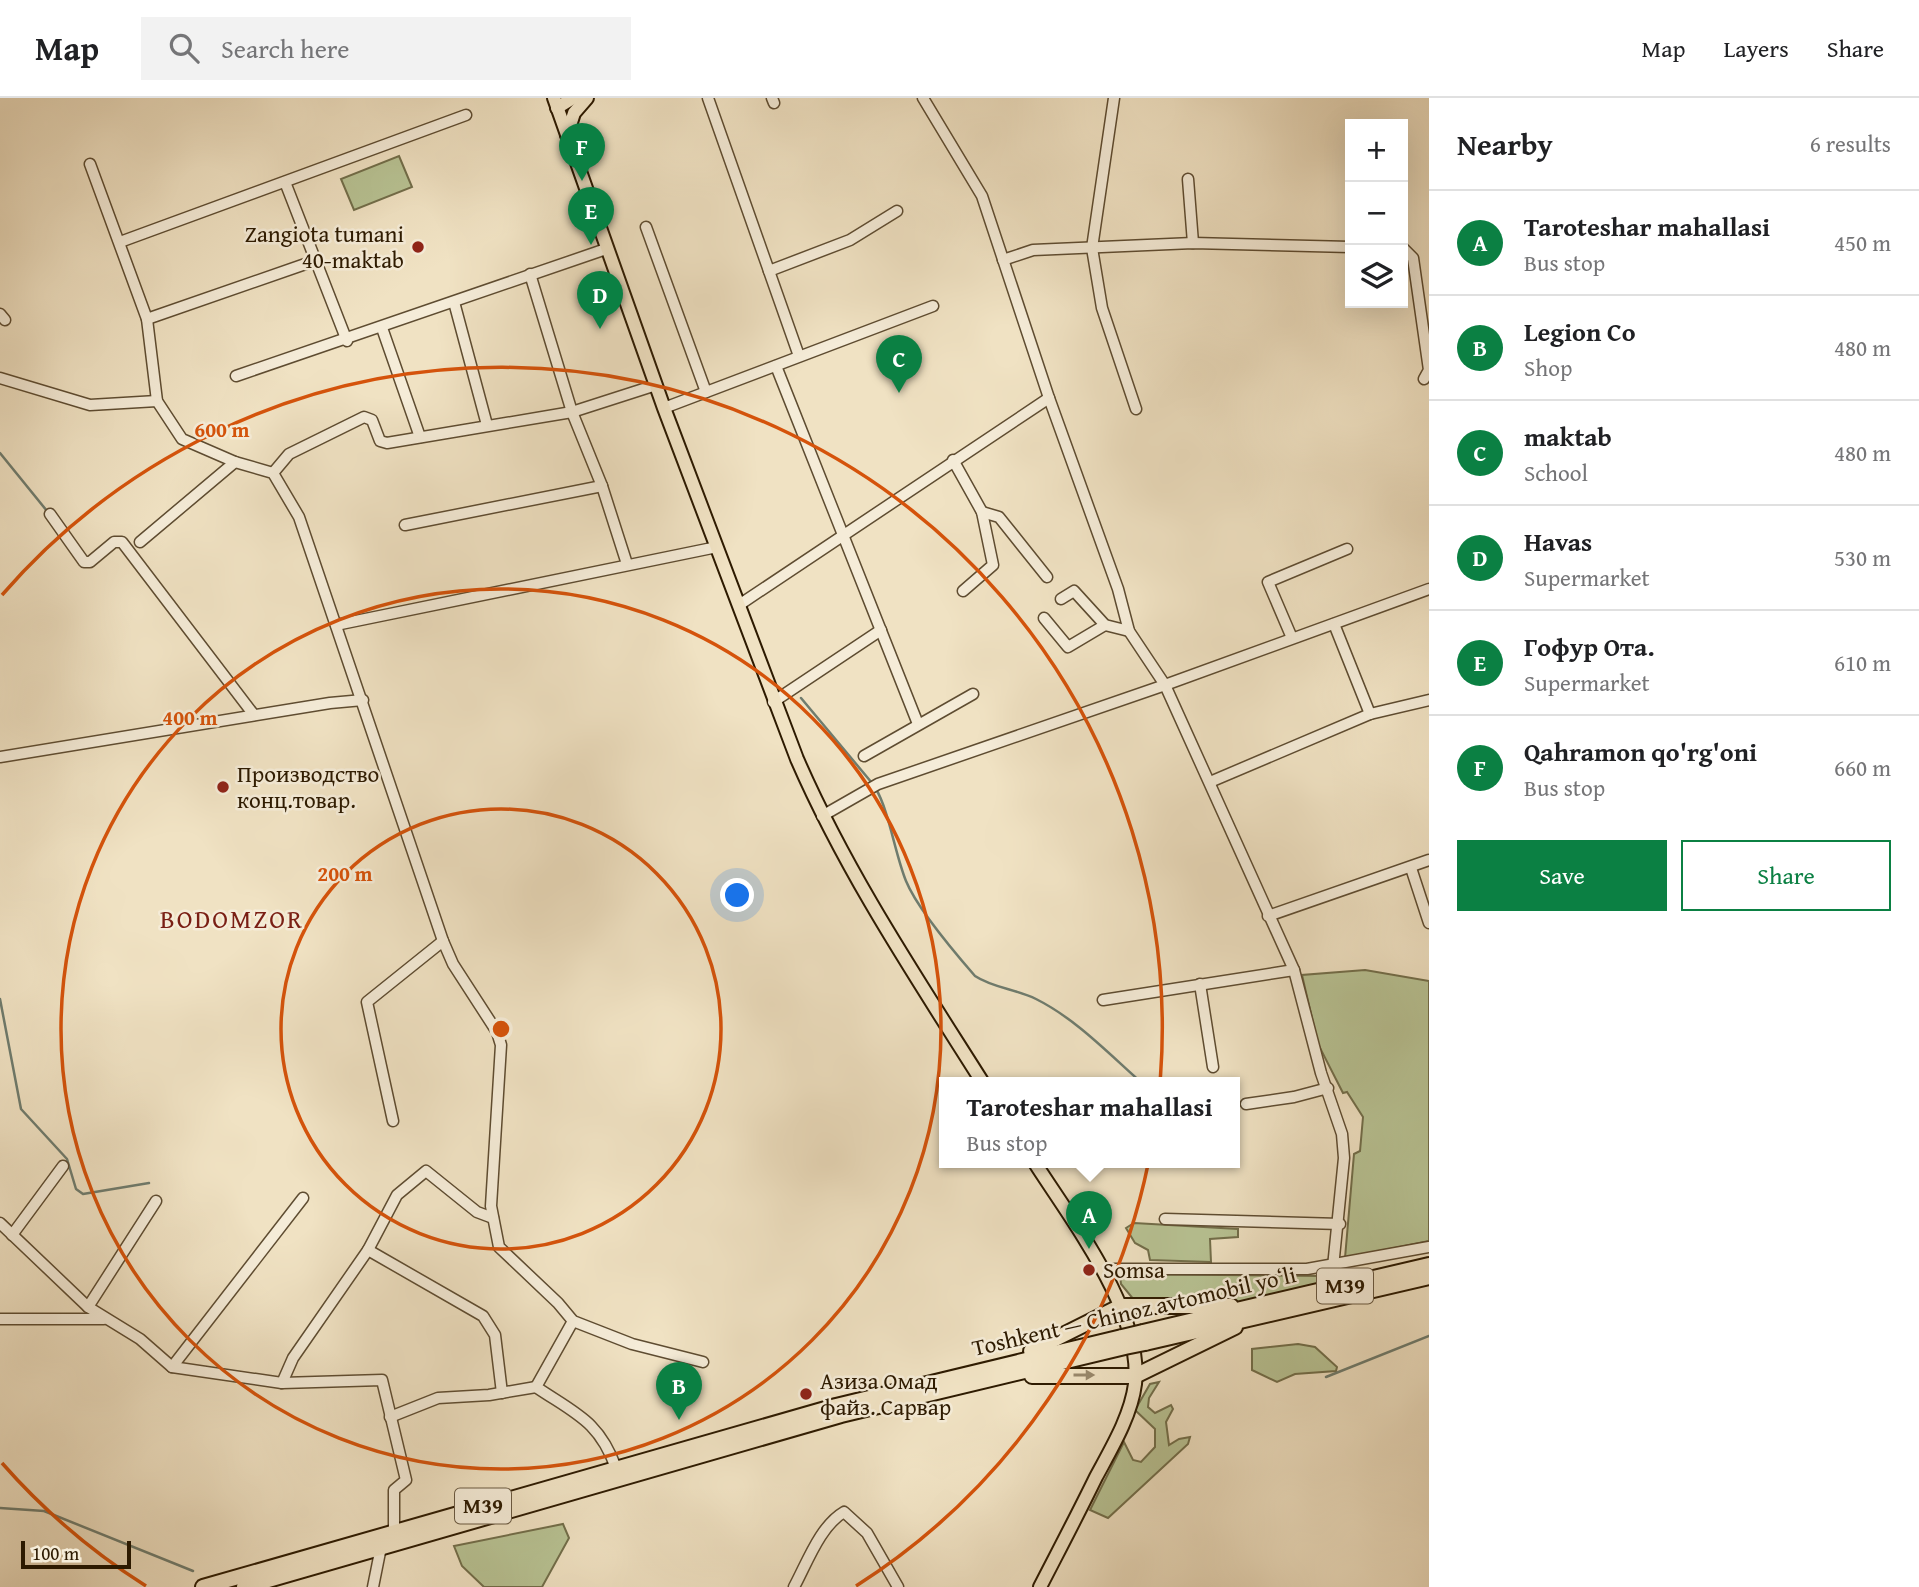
<!DOCTYPE html>
<html lang="en">
<head>
<meta charset="utf-8">
<style>
	body { margin:0; font-family:"Gentium Book Plus",serif; background:#f2f2f2; color:#202124 }
	.controls { position:absolute; right:21px; top:21px; display:grid; overflow:hidden; border-radius:0px; box-shadow:0 7px 28px #0002 }
	.controls button { width:63px; height:63px; display:grid; place-items:center; padding:0; border:0; border-bottom:2px solid #e0e0e0; background:#fff; color:#202124; font:35px sans-serif }
	.scale { position:absolute; left:21px; bottom:18px; width:110px; box-sizing:border-box; padding-left:7px; border:4px solid #2d1a00; border-top:0; font-size:19px; line-height:24px; white-space:nowrap; color:#2d1a00; -webkit-text-stroke:5px #f5ecd8; paint-order:stroke }
	.you { position:absolute; left:738px; top:798px; width:24px; height:24px; margin:-18px; border:5px solid #fff; border-radius:50%; background:#1a73e8; box-shadow:0 0 0 10px #1a73e833 }
	.badge { display:grid; place-items:center; width:46px; height:46px; border-radius:50%; background:#0b8043; color:#fff; font-size:23px; font-weight:700 }
	.pin { position:absolute; translate:-50% -58px; filter:drop-shadow(0 2px 4px #0008) }
	.pin::after { content:''; position:absolute; top:37px; width:24px; height:21px; background:inherit; clip-path:polygon(0 0,100% 0,50% 100%) }
	.popup { position:absolute; left:939px; top:979px; width:301px; height:91px; box-sizing:border-box; display:grid; place-content:center; border-radius:0px; background:#fff; filter:drop-shadow(0 2px 5px #0005); font-size:23px; white-space:nowrap; color:#757577 }
	.popup b { font-size:26px; color:#202124 }
	.popup::after { content:''; position:absolute; left:50%; top:100%; margin-left:-14px; border:14px solid transparent; border-top-color:#fff }
	.list { margin:0; padding:0; list-style:none }
	h2 { display:flex; justify-content:space-between; align-items:center; height:91px; margin:0; padding:0 28px; font-size:30px }
	h2 small { font-size:23px; font-weight:400; color:#757577 }
	.list li { display:grid; grid-template-columns:46px 1fr auto; gap:21px; align-items:center; box-sizing:border-box; height:105px; padding:0 28px; border-top:2px solid #e0e0e0 }
	.list b { display:block; font-size:26px; white-space:nowrap }
	.list p { margin:0; font-size:23px; white-space:nowrap; color:#757577 }
	.list em { font-size:23px; font-style:normal; color:#757577 }
	.actions { display:flex; gap:14px; padding:21px 28px }
	.actions a { flex:1; padding:16px 0; border:2px solid #0b8043; border-radius:0px; text-align:center; font-size:24px; color:#0b8043 }
	.actions .main { background:#0b8043; color:#fff }
	.icon { flex:none; width:38px; height:38px; fill:none; stroke:currentColor; stroke-width:2; stroke-linecap:round; stroke-linejoin:round }
	.map { position:relative; flex:none; width:1429px; height:1489px; overflow:hidden }
	header { display:flex; align-items:center; gap:42px; box-sizing:border-box; height:98px; padding:0 35px; background:#fff; border-bottom:2px solid #e0e0e0 }
	header strong { font-size:33px }
	nav { display:flex; gap:38px; margin-inline-start:auto; font-size:24px }
	.search { width:490px; height:63px; background:#f2f2f2; display:flex; align-items:center; gap:18px; box-sizing:border-box; padding:0 24px; border-radius:0px; color:#757577; font-size:26px }
	main { display:flex }
	aside { flex:1; background:#fff }
	.map>svg:first-child { display:block }
	.green { fill:#b8c394; stroke:#726e4a; stroke-width:2 }
	.lines { fill:none; stroke-linecap:round; stroke-linejoin:round }
	.stream { stroke:#6f7c6e; stroke-width:2.5 }
	.minor-casing { stroke:#5e4c31; stroke-width:13 }
	.major-casing { stroke:#2d1a00; stroke-width:16 }
	.highway-casing { stroke:#2d1a00; stroke-width:18 }
	.minor { stroke:#f5ecd8; stroke-width:10 }
	.major { stroke:#f0e2c3; stroke-width:12 }
	.highway { stroke:#f0e2c3; stroke-width:14 }
	.highway-bridge-casing { stroke:#2d1a00; stroke-width:18; stroke-linecap:butt }
	.highway-bridge { stroke:#f0e2c3; stroke-width:14 }
	.oneway { fill:#98886b }
	.ring { fill:none; stroke:#d5530b; stroke-width:3.5 }
	.poi-dot { fill:#8f2418; stroke:#f5ecd8; stroke-width:2.5 }
	.labels { text-anchor:middle; stroke-width:5; stroke-linejoin:round; paint-order:stroke }
	.shield { fill:#f5ecd8; stroke:#695941; stroke-width:2 }
	.shield-label { font-size:21px; font-weight:bold; fill:#2d1a00 }
	.poi-label { font-size:23px; fill:#2d1a00; stroke:#f5ecd8; text-anchor:start }
	.street-label { font-size:23px; fill:#2d1a00; stroke:#f5ecd8 }
	.quarter-label { font-size:26px; letter-spacing:2px; fill:#7a1f14; stroke:#f5ecd8 }
	.centre { fill:#d5530b; stroke:#f5ecd8; stroke-width:3.5 }
	.ring-label { font-size:21px; text-anchor:middle; font-weight:bold; fill:#d5530b; stroke:#f5ecd8; stroke-width:5; stroke-linejoin:round; paint-order:stroke }
</style>
</head>
<body>
<header>
<strong>Map</strong>
<div class="search"><svg class="icon" aria-label="search" viewBox="0 0 24 24"><circle cx="10" cy="10" r="6"/><path d="M15 15l6 6"/></svg>Search here</div>
<nav><a>Map</a><a>Layers</a><a>Share</a></nav>
</header>
<main>
<div class="map">
<svg width="1429" height="1489" viewBox="0 0 1429 1489">
	<rect width="100%" height="100%" fill="#f0e2c3"/>
	<filter id="stains"><feTurbulence type="fractalNoise" baseFrequency=".00286" numOctaves="4"/><feColorMatrix values="0 0 0 0 .2 0 0 0 0 .09 0 0 0 0 .02 0 0 0 .5 -.17"/></filter>
	<radialGradient id="worn" r=".72"><stop offset=".6" stop-color="#630" stop-opacity="0"/><stop offset="1" stop-color="#630" stop-opacity=".3"/></radialGradient>
	<g class="green">
		<path d="M399 58 412 89 354 112 341 81Z"/>
		<path d="M1365 872 1429 883V1143L1345 1160 1354 1056 1360 1053 1363 1019 1347 994 1343 995 1318 946 1302 877Z"/>
		<path d="M1134 1125 1238 1131V1139L1210 1141 1211 1164 1150 1162 1148 1152 1135 1145 1126 1130Z"/>
		<path d="M1120 1176 1323 1178 1324 1185 1244 1204 1134 1202 1121 1186Z"/>
		<path d="M1298 1246 1315 1249 1337 1269 1336 1273 1295 1276 1277 1284 1252 1272V1251Z"/>
		<path d="M1159 1284 1149 1300 1148 1309 1155 1315 1171 1307 1173 1311 1166 1324 1169 1347 1179 1341 1190 1339 1188 1346 1108 1420 1090 1412 1124 1344 1133 1362 1141 1364 1155 1349V1331L1135 1312 1150 1286Z"/>
		<path d="M563 1426 569 1440 542 1489H484L462 1468 454 1448Z"/>
	</g>
	<g class="lines">
		<g class="stream">
			<path d="M0 355 47 413"/>
			<path d="M801 600 872 685"/>
			<path d="M876 691C889 713 895 756 906 783 917 810 955 855 975 878 993 890 1016 891 1036 901 1076 921 1108 955 1142 985"/>
			<path d="M0 901 21 1011 67 1061 76 1091 83 1096 149 1085"/>
			<path d="M1326 1279 1429 1238"/>
			<path d="M0 1410 44 1413 193 1473"/>
		</g>
		<defs>
			<g id="minor">
				<path d="M708 0 799 258"/>
				<path d="M772 0 774 5"/>
				<path d="M923 0 982 98 1049 300 1118 491 1129 533 1165 587 1294 872 1321 975 1342 1036 1344 1060 1333 1169 1343 1188"/>
				<path d="M1114 0 1092 150 1102 210 1136 311"/>
				<path d="M90 66 147 221 157 303 182 341 235 364 273 375 299 419 443 843 453 866 497 934 501 947 491 1108 499 1149 558 1205 573 1223 632 1246 703 1264"/>
				<path d="M1188 81 1193 145"/>
				<path d="M285 84 347 243"/>
				<path d="M646 129 706 294"/>
				<path d="M120 144 466 17"/>
				<path d="M1403 150 1413 160 1429 272 1424 281"/>
				<path d="M1003 162 1033 152 1193 145 1350 149"/>
				<path d="M769 173 850 142 897 113"/>
				<path d="M530 176 572 314 602 388 627 466"/>
				<path d="M454 204 487 327"/>
				<path d="M0 216 5 222"/>
				<path d="M147 221 314 163"/>
				<path d="M382 230 420 339"/>
				<path d="M776 268 918 626"/>
				<path d="M236 278 606 151"/>
				<path d="M0 280 90 307 157 303"/>
				<path d="M664 310 933 208"/>
				<path d="M953 362 982 414 993 467 963 493"/>
				<path d="M273 375 289 356 364 319 372 322 380 343 387 345 572 314 656 287"/>
				<path d="M982 414 999 419 1047 479"/>
				<path d="M50 416 84 464H90L114 444H122L254 617"/>
				<path d="M405 427 602 388"/>
				<path d="M140 444 235 364"/>
				<path d="M1061 501 1074 493 1105 527 1129 533"/>
				<path d="M739 507 1049 300"/>
				<path d="M1044 520 1068 549 1105 527"/>
				<path d="M1334 526 1370 616"/>
				<path d="M336 527 717 449"/>
				<path d="M1292 540 1268 484 1347 451"/>
				<path d="M773 604 881 532"/>
				<path d="M864 658 973 596"/>
				<path d="M0 659 330 605 363 602"/>
				<path d="M1210 684 1370 616 1429 602"/>
				<path d="M822 718 878 686 1165 587 1429 491"/>
				<path d="M1411 770 1429 825"/>
				<path d="M1268 818 1429 762"/>
				<path d="M1200 886 1213 969"/>
				<path d="M1103 902 1294 872"/>
				<path d="M1246 1006 1294 999 1328 990"/>
				<path d="M393 1023 367 904 443 843"/>
				<path d="M1165 1121 1340 1126"/>
				<path d="M0 1125 88 1209 140 1241 172 1269 282 1285 382 1282 406 1382 394 1392V1434"/>
				<path d="M12 1137 63 1068"/>
				<path d="M368 1152 483 1218 495 1237 502 1295"/>
				<path d="M1102 1171H1307L1429 1149"/>
				<path d="M88 1209 156 1103"/>
				<path d="M0 1221H104"/>
				<path d="M573 1223 536 1289C576 1316 599 1323 616 1370"/>
				<path d="M172 1269 303 1100"/>
				<path d="M282 1285 293 1260 368 1152 397 1097 426 1073 477 1114 493 1120"/>
				<path d="M390 1319 438 1300 489 1297 536 1289"/>
				<path d="M373 1489 381 1449"/>
				<path d="M794 1489C807 1465 820 1428 844 1414L867 1435 898 1489"/>
			</g>
			<g id="major">
				<path d="M554 0 664 310 797 661C847 776 916 879 983 985"/>
				<path d="M557 10 573 0"/>
				<path d="M567 37 574 15 587 0"/>
				<path d="M1035 1065C1072 1123 1143 1214 1135 1286 1131 1318 1111 1351 1096 1379 1078 1416 1059 1452 1040 1489"/>
			</g>
			<g id="highway">
				<path d="M1143 1234 1429 1167"/>
				<path d="M1145 1245 1429 1179"/>
				<path d="M1031 1253 1121 1208H1231"/>
				<path d="M1032 1278H1135L1235 1229"/>
				<path d="M203 1489 836 1308 1122 1239"/>
				<path d="M244 1489 841 1317 1125 1249"/>
			</g>
		</defs>
		<use href="#minor" class="minor-casing"/>
		<use href="#major" class="major-casing"/>
		<use href="#highway" class="highway-casing"/>
		<use href="#minor" class="minor"/>
		<use href="#major" class="major"/>
		<use href="#highway" class="highway"/>
		<defs>
			<g id="highway-bridge">
				<path d="M1122 1239 1143 1234"/>
				<path d="M1125 1249 1145 1245"/>
			</g>
		</defs>
		<use href="#highway-bridge" class="highway-bridge-casing"/>
		<use href="#highway-bridge" class="highway-bridge"/>
	</g>
	<defs><path id="oneway-solid" d="M-6-.8H1V-3.2L6.5 0L1 3.2V.8H-6Z" transform="scale(1.75)"/></defs>
	<use class="oneway" href="#oneway-solid" transform="translate(1084 1277)"/>
	<g class="ring">
		<circle cx="501" cy="931" r="220"/>
		<circle cx="501" cy="931" r="440"/>
		<path d="M146 1488A661 661 0 0 1 2 1365M2 497A661 661 0 1 1 856 1488"/>
	</g>
	<g class="poi-dot">
		<circle cx="418" cy="149" r="7"/>
		<circle cx="223" cy="689" r="7"/>
		<circle cx="1089" cy="1172" r="7"/>
		<circle cx="806" cy="1296" r="7"/>
	</g>
	<g class="labels">
		<g class="shield">
			<rect x="1317" y="1170.5" width="56" height="35" rx="5"/>
			<rect x="455" y="1390.5" width="56" height="35" rx="5"/>
		</g>
		<g class="shield-label">
			<text x="1345" y="1195">M39</text>
			<text x="483" y="1415">M39</text>
		</g>
		<g class="poi-label">
			<text x="404" y="144" text-anchor="end">Zangiota tumani<tspan x="404" dy="26">40-maktab</tspan></text>
			<text x="237" y="684">Производство<tspan x="237" dy="26">конц.товар.</tspan></text>
			<text x="1103" y="1180">Somsa</text>
			<text x="820" y="1291">Азиза Омад<tspan x="820" dy="26">файз. Сарвар</tspan></text>
		</g>
		<g class="street-label">
			<text transform="translate(1134 1213) rotate(-13)" y="8">Toshkent — Chinoz avtomobil yoʻli</text>
		</g>
		<g class="quarter-label">
			<text x="232" y="830">BODOMZOR</text>
		</g>
	</g>
	<circle cx="501" cy="931" r="10" class="centre"/>
	<g class="ring-label">
		<text x="222" y="339">600 m</text>
		<text x="190" y="627">400 m</text>
		<text x="345" y="783">200 m</text>
	</g>
	<rect width="100%" height="100%" filter="url(#stains)"/>
	<rect width="100%" height="100%" fill="url(#worn)"/>
</svg>
<div class="controls">
<button>+</button>
<button>−</button>
<button><svg class="icon" aria-label="layers" viewBox="0 0 24 24"><path d="M12 4l9 5-9 5-9-5zM3 14l9 5 9-5"/></svg></button>
</div>
<div class="scale">100 m</div>
<div class="you"></div>
<div class="pin badge" style="left:1089px;top:1151px">A</div>
<div class="popup"><b>Taroteshar mahallasi</b>Bus stop</div>
<div class="pin badge" style="left:679px;top:1322px">B</div>
<div class="pin badge" style="left:899px;top:295px">C</div>
<div class="pin badge" style="left:600px;top:231px">D</div>
<div class="pin badge" style="left:591px;top:147px">E</div>
<div class="pin badge" style="left:582px;top:83px">F</div>
</div>
<aside>
<h2>Nearby<small>6 results</small></h2>
<ul class="list">
<li><span class="badge">A</span><div><b>Taroteshar mahallasi</b><p>Bus stop</p></div><em>450 m</em></li>
<li><span class="badge">B</span><div><b>Legion Co</b><p>Shop</p></div><em>480 m</em></li>
<li><span class="badge">C</span><div><b>maktab</b><p>School</p></div><em>480 m</em></li>
<li><span class="badge">D</span><div><b>Havas</b><p>Supermarket</p></div><em>530 m</em></li>
<li><span class="badge">E</span><div><b>Гофур Ота.</b><p>Supermarket</p></div><em>610 m</em></li>
<li><span class="badge">F</span><div><b>Qahramon qo'rg'oni</b><p>Bus stop</p></div><em>660 m</em></li>
</ul>
<div class="actions"><a class="main">Save</a><a>Share</a></div>
</aside>
</main>
</body>
</html>
